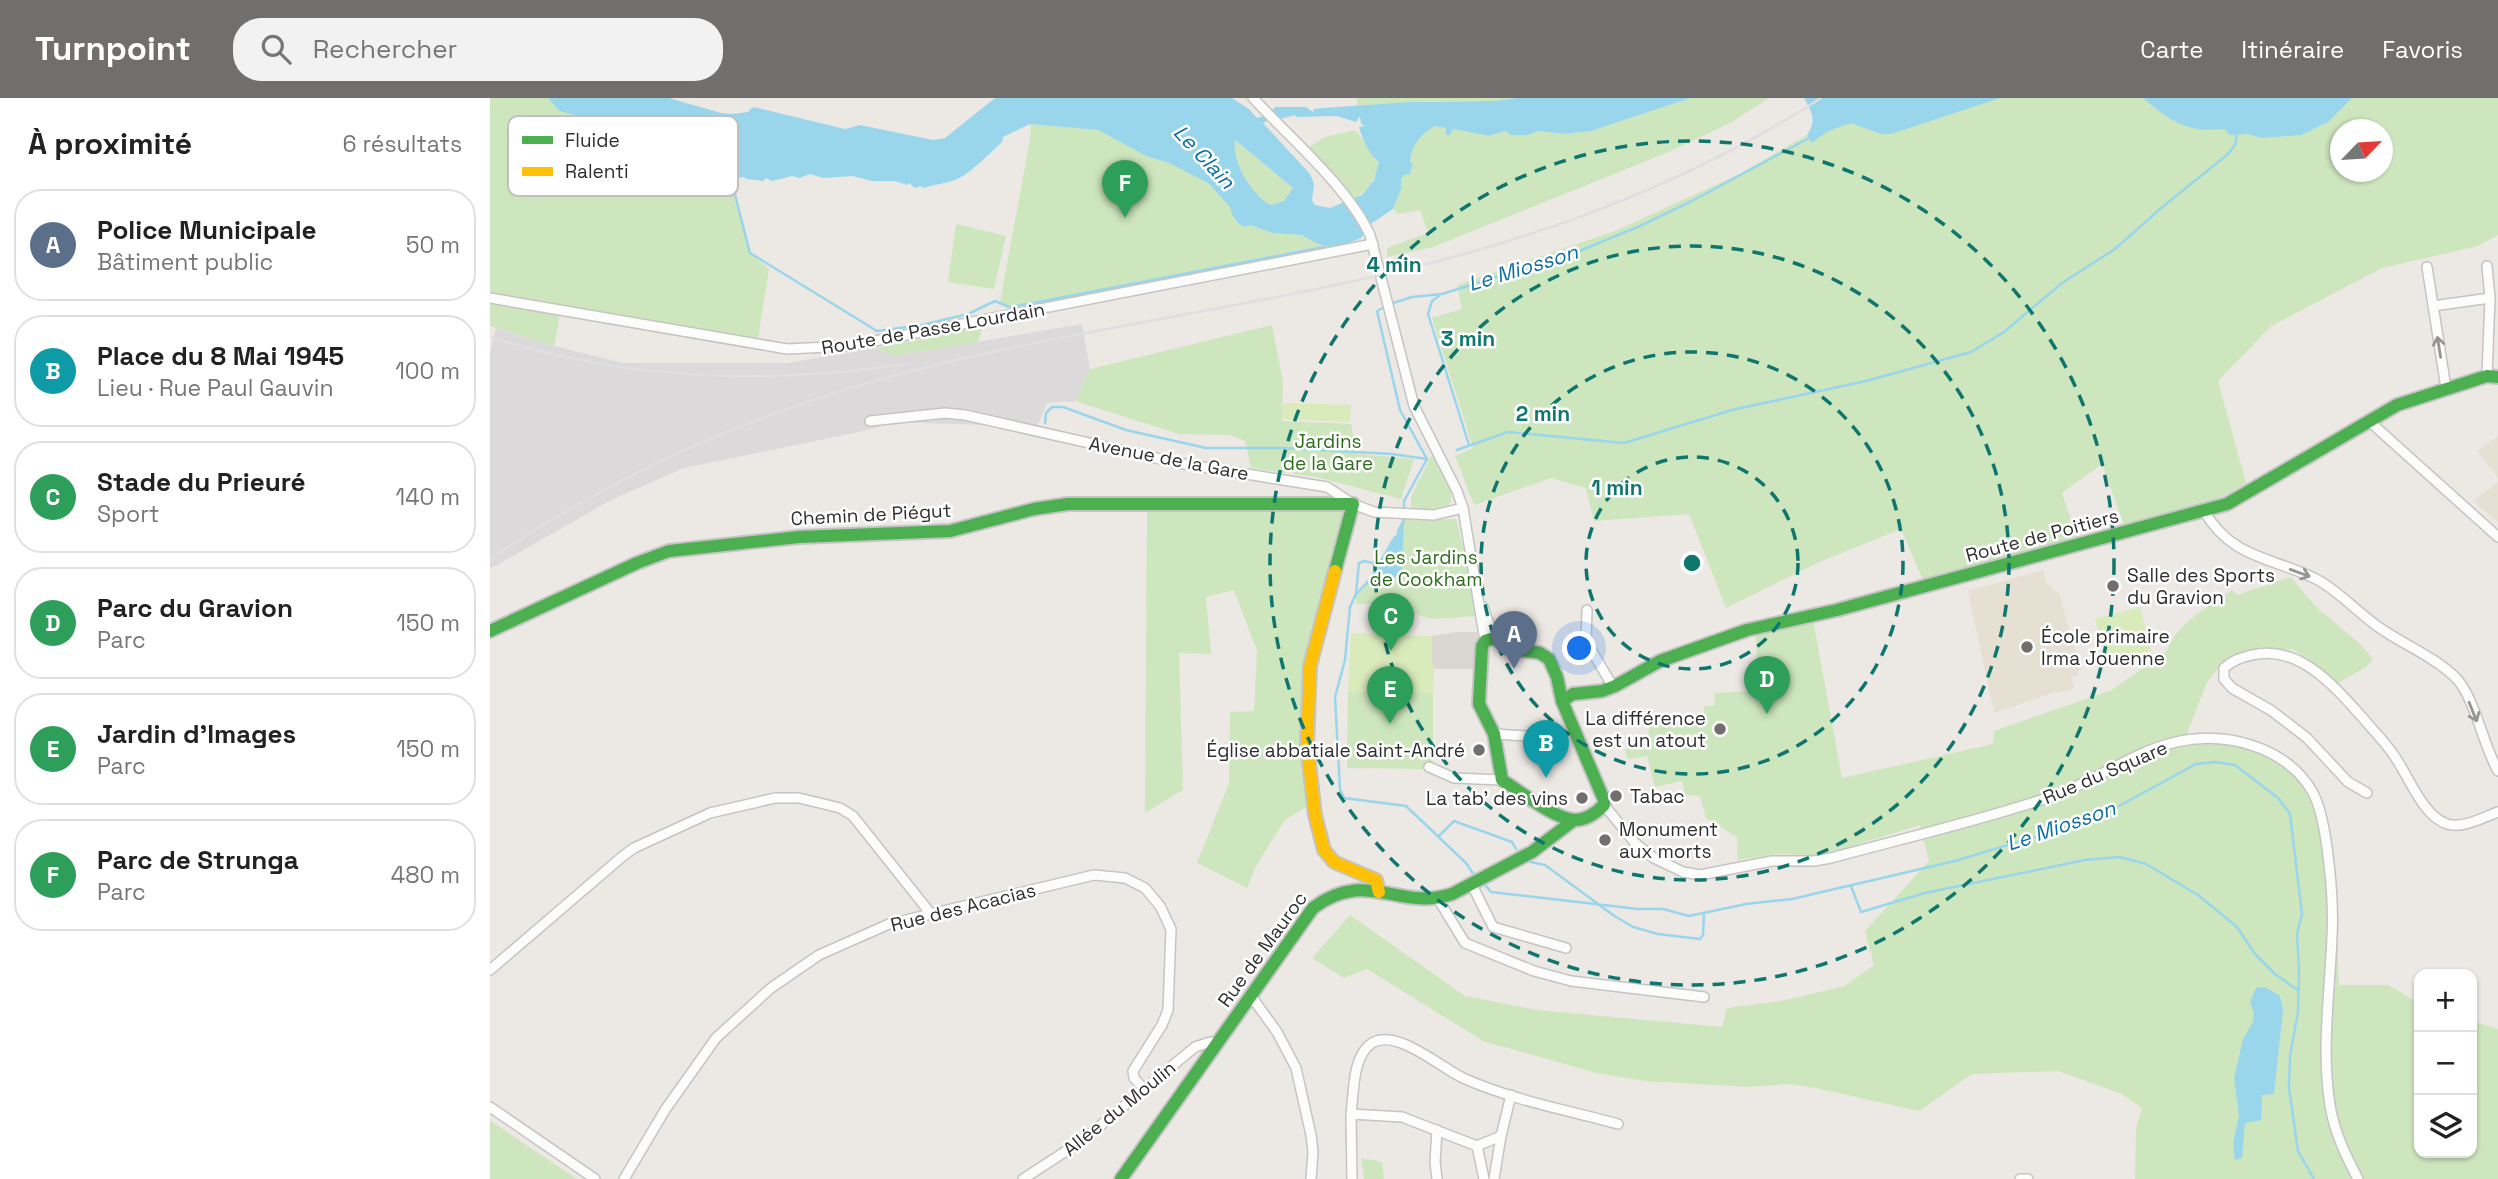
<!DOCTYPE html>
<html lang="fr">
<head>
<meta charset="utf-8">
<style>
	body { margin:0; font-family:"Space Grotesk",sans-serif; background:#f2f2f2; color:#222 }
	.controls { position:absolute; right:21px; bottom:21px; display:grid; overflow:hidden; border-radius:14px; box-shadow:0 2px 5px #0004 }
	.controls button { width:63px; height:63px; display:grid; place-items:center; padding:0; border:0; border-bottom:2px solid #e0e0e0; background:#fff; color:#222; font:35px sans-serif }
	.compass { position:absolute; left:1840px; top:21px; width:63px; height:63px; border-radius:50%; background:#fff; box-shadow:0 2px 5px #0004; rotate:65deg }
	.you { position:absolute; left:1090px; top:551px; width:24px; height:24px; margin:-18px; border:5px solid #fff; border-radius:50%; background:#1a73e8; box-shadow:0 0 0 10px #1a73e833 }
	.badge { display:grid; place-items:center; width:46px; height:46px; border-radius:50%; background:#706f6e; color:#fff; font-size:23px; font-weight:700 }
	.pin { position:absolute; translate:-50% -58px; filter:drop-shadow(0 2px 4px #0008) }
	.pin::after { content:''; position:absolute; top:37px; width:24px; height:21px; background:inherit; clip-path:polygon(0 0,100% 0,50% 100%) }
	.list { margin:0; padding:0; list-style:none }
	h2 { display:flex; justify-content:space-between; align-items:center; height:91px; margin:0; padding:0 28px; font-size:30px }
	h2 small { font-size:23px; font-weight:400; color:#767676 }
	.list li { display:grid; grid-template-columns:46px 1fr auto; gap:21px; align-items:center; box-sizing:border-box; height:112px; margin:0 14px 14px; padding:0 14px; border:2px solid #e0e0e0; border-radius:28px }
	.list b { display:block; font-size:26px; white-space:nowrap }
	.list p { margin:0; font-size:23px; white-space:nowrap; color:#767676 }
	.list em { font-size:23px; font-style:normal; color:#767676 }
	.icon { flex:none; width:38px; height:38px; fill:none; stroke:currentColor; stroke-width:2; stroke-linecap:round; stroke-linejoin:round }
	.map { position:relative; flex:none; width:2008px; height:1081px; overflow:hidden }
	header { display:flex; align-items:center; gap:42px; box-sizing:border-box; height:98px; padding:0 35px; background:#706f6e; color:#fff }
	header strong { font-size:33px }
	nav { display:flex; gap:38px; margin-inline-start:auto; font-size:24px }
	.search { width:490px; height:63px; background:#f2f2f2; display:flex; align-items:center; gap:18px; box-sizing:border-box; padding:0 24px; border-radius:28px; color:#767676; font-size:26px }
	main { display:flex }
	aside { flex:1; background:#fff }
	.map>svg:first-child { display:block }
	.industrial { fill:#dcd9db }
	.education { fill:#e6e0d3 }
	.green { fill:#cee6be; fill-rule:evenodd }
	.pitch { fill:#d9eabb }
	.plaza { fill:#dad6d2 }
	.water { fill:#99d6ec; fill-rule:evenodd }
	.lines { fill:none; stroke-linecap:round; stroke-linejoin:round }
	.stream { stroke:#99d6ec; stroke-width:2.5 }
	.street-casing { stroke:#c5c4c5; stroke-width:12 }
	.fast-casing { stroke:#c5c4c5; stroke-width:16 }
	.slow-casing { stroke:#c5c4c5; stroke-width:16 }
	.street { stroke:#fcfcfb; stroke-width:9 }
	.fast { stroke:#4caf50; stroke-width:12 }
	.slow { stroke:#ffc107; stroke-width:12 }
	.rail { stroke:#dfdfe1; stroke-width:2.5 }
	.oneway { stroke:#959594 }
	.ring { fill:none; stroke:#0f766e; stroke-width:3.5; stroke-dasharray:12 9 }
	.poi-dot { fill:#706f6e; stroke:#fff; stroke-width:2.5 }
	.labels { text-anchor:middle; stroke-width:5; stroke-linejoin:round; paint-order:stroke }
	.street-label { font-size:19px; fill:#2e2e2e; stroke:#fff }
	.park-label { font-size:19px; fill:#2c6e1b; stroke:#fff }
	.poi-label { font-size:19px; fill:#2e2e2e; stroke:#fff; text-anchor:start }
	.water-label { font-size:21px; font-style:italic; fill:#0d6fa3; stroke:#fff }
	.key { fill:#fff; stroke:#c0c0c0; stroke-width:2 }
	.key-label { font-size:19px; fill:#2e2e2e }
	.centre { fill:#0f766e; stroke:#fff; stroke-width:3.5 }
	.ring-label { font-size:21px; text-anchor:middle; font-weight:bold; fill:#0f766e; stroke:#fff; stroke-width:5; stroke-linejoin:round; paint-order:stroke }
</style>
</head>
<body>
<header>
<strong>Turnpoint</strong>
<div class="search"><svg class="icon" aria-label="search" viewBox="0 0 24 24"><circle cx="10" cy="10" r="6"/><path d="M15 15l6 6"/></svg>Rechercher</div>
<nav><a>Carte</a><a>Itinéraire</a><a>Favoris</a></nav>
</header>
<main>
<aside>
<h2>À proximité<small>6 résultats</small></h2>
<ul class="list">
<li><span class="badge" style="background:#5c6f8a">A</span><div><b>Police Municipale</b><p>Bâtiment public</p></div><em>50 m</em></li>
<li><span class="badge" style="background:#0f9aa8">B</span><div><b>Place du 8 Mai 1945</b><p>Lieu · Rue Paul Gauvin</p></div><em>100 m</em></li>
<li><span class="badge" style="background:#2e9e5b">C</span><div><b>Stade du Prieuré</b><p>Sport</p></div><em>140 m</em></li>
<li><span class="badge" style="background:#2e9e5b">D</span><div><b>Parc du Gravion</b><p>Parc</p></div><em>150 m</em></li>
<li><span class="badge" style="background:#2e9e5b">E</span><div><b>Jardin d'Images</b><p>Parc</p></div><em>150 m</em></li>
<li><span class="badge" style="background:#2e9e5b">F</span><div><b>Parc de Strunga</b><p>Parc</p></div><em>480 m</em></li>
</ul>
</aside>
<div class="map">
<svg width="2008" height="1081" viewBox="0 0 2008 1081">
	<rect width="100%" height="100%" fill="#ece8e4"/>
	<path class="industrial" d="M592 226 600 271 585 303 557 305 547 329 405 324 373 333 194 370 121 402 0 471V254L6 230 64 248 133 265H298L386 250 405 258Z"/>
	<g class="education">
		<path d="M2008 338V380L1987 353Z"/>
		<path d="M2008 384V424L1983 403Z"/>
		<path d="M1553 472 1556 484 1569 496 1591 572 1588 573 1589 576 1581 579 1585 590 1566 596 1565 594 1504 615 1478 493Z"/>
	</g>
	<g class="green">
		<path d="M0 0H110L229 45 260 155 279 171 268 241 0 195Z"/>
		<path d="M867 0H1027L1004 3H940L867 8Z"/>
		<path d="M1201 0H1279L1242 24 1181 53 943 149 897 159V150L938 135 930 112 909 116 903 111 911 91V80L923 68 920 64C921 47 931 36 945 28L956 30 960 34 963 31 999 38 1015 33 1038 37 1048 33 1074 36 1090 34 1120 27Z"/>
		<path d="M1362 0H2008V137L1988 148 1892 170 1781 228 1728 283 1756 385 1730 400 1634 427 1612 366 1572 395 1587 440 1433 482 1411 431 1327 465 1236 510 1199 416 1104 423 1096 390 1061 380 984 407 965 358 983 350 942 220 972 211 967 187 1125 133 1247 77 1317 37ZM1850 32H1892V74H1850Z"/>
		<path d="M540 26 608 32 656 58 679 65 718 85 740 109 742 117 749 126 755 129 760 127 782 135 812 137 835 147 519 209 510 205 541 36Z"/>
		<path d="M865 32 880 50 884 61 889 64C886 79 879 93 865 100L817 50 835 39Z"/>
		<path d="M745 42 803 90 794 103 780 107C760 94 742 66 745 42Z"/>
		<path d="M466 126 516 138 504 191 458 184Z"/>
		<path d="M0 204 70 216 64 248 0 228Z"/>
		<path d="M782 227 793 284 792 323 861 326 867 356 924 361 911 401 826 379 761 370 755 343 740 337 689 336 585 303 600 271Z"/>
		<path d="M493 228 488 244 405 258 386 250Z"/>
		<path d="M944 357 961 390V404L956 410 921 412V399L941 358Z"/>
		<path d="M854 412 817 554 811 647 820 707 795 722 766 768 757 790 707 765 739 685 740 614 764 613 767 553 744 492 716 499 721 556 689 555 693 692 655 715 657 413Z"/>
		<path d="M966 421 977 465 986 518 943 521 917 514 916 507 866 506V496C886 475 901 448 914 422Z"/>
		<path d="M1801 479 1827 510 1868 544 1883 561 1876 569 1848 585 1803 551 1756 553 1735 563 1718 582 1696 638C1718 638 1738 636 1760 641 1786 648 1814 667 1826 691 1836 710 1838 733 1840 754 1846 798 1847 843 1849 887H1898L1929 905V1055H1982V923L2008 931V1081H1645L1646 1030 1652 1010 1632 996 1568 973 1482 976 1429 1013 1326 990 1298 986 1261 989 1155 983 1106 975 993 943 877 871 854 880 822 860 860 817 975 898 1047 912 1232 929 1237 910 1291 903 1355 888 1384 867 1375 833 1439 763 1430 727 1329 758 1286 756 1248 762 1247 739 1216 720 1210 698 1195 697 1192 683 1165 689 1157 658 1137 661 1135 651 1158 648 1159 625 1214 623V609L1225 607 1224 595 1260 593 1267 570 1266 537 1323 522 1352 680 1503 646 1504 633 1622 592 1677 553C1685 526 1720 508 1742 492L1747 497Z"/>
		<path d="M858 594 943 595V666L935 671 857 670Z"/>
		<path d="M0 1022 5 1026 87 1081H0Z"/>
		<path d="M871 1060 892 1064 894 1081H874Z"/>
	</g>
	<g class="pitch">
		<path d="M793 305 861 307 860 324 792 321Z"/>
		<path d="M1650 509 1661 553 1616 562 1605 521Z"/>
		<path d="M861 535 942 538V567L944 568 943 595 858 594Z"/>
	</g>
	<path class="plaza" d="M966 534H987L986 571H944V568L942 567V538Z"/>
	<g class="water">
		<path d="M58 0H179L231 15 241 16 258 14 260 11 264 9 355 31 370 27 443 42 455 40 505 0H742L759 11 767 20 781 15 785 9H816L823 14 824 11 833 10 920 4 1004 3 1027 0H1201L1101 33 1074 36 1048 33 1038 37H1021L1015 33 999 38 963 31 959 38 956 36V30L945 28C931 36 921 47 920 64L923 66 919 77 916 76 911 80V91L903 111 882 125 871 140 864 143 843 150 826 145 812 137 782 135 760 127 755 129 749 126 742 117 740 109 718 85 679 65 656 58 608 32 540 26 513 39 512 44C500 55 480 76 465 82 455 86 444 86 434 90L431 88 425 90 419 85 417 87 405 83H381L363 78 333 80 320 76 310 80 302 78 282 83 276 80 273 83 256 81 254 79 248 80 216 57 139 39 116 26 70 13ZM805 17 806 19 846 18 866 24 870 18 871 26 875 28 869 29C872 40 880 58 889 64L884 82 872 97 840 110 825 107 822 102 824 86 820 76 773 25 787 18 790 21ZM745 42 803 90 794 103 780 107C761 95 742 65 745 42Z"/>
		<path d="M1314 0H1510L1401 36H1391L1361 25 1338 33 1322 45 1317 37C1327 23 1322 14 1314 0Z"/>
		<path d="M1653 0H1862L1838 24 1811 37 1771 40 1758 36 1739 37 1736 32C1728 30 1722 32 1714 32 1688 29 1672 16 1653 0Z"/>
		<path d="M914 422 912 475 898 483 873 488C890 471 903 443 914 422Z"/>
		<path d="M1775 889 1790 898 1793 912 1784 996 1772 997 1771 1022 1755 1025 1752 1060 1745 1062 1743 1045 1749 1018 1744 980 1753 941 1763 924 1764 915 1760 904 1766 890Z"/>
	</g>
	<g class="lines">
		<g class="stream">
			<path d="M238 70 260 155 387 233 432 227 478 216 505 203 519 209 538 206 833 149 836 145"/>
			<path d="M949 198 942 203 938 216 979 347"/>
			<path d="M900 206 922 199 952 196 1087 154 1150 128 1202 103 1321 39"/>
			<path d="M895 209 887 213 910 312 937 361"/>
			<path d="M555 325 556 315 562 309H573L636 332 716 350H792L902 356 937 361"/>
			<path d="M967 352 1018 334 1134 345 1242 312 1376 283 1481 254 1514 234 1572 185 1625 151 1670 111 1738 56 1745 47 1747 35"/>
			<path d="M908 433 914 422V403L937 361"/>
			<path d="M905 439 881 480 866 496 860 509 855 562 845 599 850 691 854 700 916 708 976 765 984 777"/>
			<path d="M866 496 869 465 874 463 887 466"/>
			<path d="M949 738 964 723 1022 744 1026 751"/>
			<path d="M1036 763 1055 767 1123 817 1143 829 1168 836 1210 841 1213 837 1214 816"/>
			<path d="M995 787 1001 794 1148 811H1173L1199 818 1256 806 1302 801 1465 763 1607 720 1706 666 1725 664 1745 667 1788 700 1800 716 1812 816 1807 836 1809 871 1808 914 1800 958 1799 990 1808 1053 1824 1081"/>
			<path d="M1361 788 1371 814 1435 795 1595 762 1629 759 1656 766 1708 797 1747 829 1765 856 1785 876 1809 893"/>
		</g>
		<defs>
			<g id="street">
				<path d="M763 0C800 40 857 88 880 137L924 308 967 393 973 410 995 543"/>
				<path d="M1937 169 1956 290"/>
				<path d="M0 200 297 251 359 248 883 146"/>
				<path d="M1943 208 2000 200"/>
				<path d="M1997 278 2000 200 1997 168"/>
				<path d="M380 323 455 315 475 317 688 365 837 389 863 406 884 414 944 417 973 410"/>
				<path d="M1879 323 2008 439"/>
				<path d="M1714 413C1742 461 1782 459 1826 481 1848 492 1869 516 1890 530 1914 547 1945 559 1966 580 1985 600 1993 647 2008 673"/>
				<path d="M993 509 1004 540"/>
				<path d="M1097 512 1096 543 1123 589"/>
				<path d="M1004 636 1036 638"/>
				<path d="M939 669 964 680 1012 682"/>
				<path d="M1877 695 1858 684 1817 640 1782 613 1742 590 1734 581V570C1743 562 1750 560 1762 557 1809 546 1844 588 1872 619 1882 631 1894 643 1903 656 1918 676 1932 718 1957 726 1973 731 1994 719 2008 714"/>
				<path d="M1114 707 1145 745 1164 760 1193 774 1210 777 1282 763H1324L1341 760C1414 740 1489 723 1560 699 1603 685 1642 654 1686 644 1735 633 1795 648 1822 693 1838 720 1844 805 1842 838 1840 894 1831 952 1840 1007 1844 1034 1856 1058 1868 1081"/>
				<path d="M982 787 1003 829 1076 850"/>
				<path d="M948 801 975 845 1044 873 1081 883 1214 899"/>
				<path d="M0 872 133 758 144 750 220 715 285 700H309L350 710 363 718 441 816"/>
				<path d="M761 898 787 934 806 970 821 1037 823 1054 821 1081"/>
				<path d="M0 1009 105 1081"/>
				<path d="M861 1016C864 995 862 958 882 945 906 930 950 969 973 980 1022 1002 1077 1012 1128 1026"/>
				<path d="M947 1032 945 1064 947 1081"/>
				<path d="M987 1048 1011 1038"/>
				<path d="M134 1081 175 1012 226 940 281 890 329 857 399 826 604 777 635 780 655 790 670 808 681 831 678 912 672 927 643 973 644 980 654 991"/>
				<path d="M533 1081 593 1042 705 949 720 944 727 947"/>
				<path d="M862 1081 861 1016 912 1019 987 1048 994 1081"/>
				<path d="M1004 1081 1011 1038 1021 997"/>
				<path d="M1530 1081H1538"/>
			</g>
			<g id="fast">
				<path d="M0 533 147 465 179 453 309 439 460 433 544 411 578 406H863L845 473"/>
				<path d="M1004 540 1029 552 1050 555 1059 561 1067 579 1072 603 1114 702V707C1107 714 1096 722 1085 722 1064 721 1030 693 1012 682L1004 636 989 606 992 548 995 543Z"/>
				<path d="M1072 603 1083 596 1112 593 1125 588 1170 563 1257 532 1347 512 1737 406 1907 307 1997 278 2008 279"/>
				<path d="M631 1081 823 810C877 769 908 814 962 796L1042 754 1084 722"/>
			</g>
			<path id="slow" d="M845 473 820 568 817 647 825 717 834 752 844 764 886 782 889 794"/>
		</defs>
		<use href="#street" class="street-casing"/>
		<use href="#fast" class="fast-casing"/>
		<use href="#slow" class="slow-casing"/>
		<use href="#street" class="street"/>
		<use href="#fast" class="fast"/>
		<use href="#slow" class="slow"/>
		<g class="rail">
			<path d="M0 239C135 282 276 287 415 266"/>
			<path d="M0 461C136 369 289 304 449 266 604 229 763 208 917 171 1061 136 1206 81 1331 0"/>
		</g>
	</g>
	<defs><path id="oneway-shaft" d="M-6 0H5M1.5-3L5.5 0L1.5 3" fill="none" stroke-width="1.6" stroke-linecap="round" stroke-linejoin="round" transform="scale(1.75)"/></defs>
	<g class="oneway">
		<use href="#oneway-shaft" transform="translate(1949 249) rotate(-99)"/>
		<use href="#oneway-shaft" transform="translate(1810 475) rotate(20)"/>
		<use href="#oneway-shaft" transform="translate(1983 614) rotate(68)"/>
	</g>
	<g class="ring">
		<circle cx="1202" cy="465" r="106"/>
		<circle cx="1202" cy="465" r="211"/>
		<circle cx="1202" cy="465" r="317"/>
		<circle cx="1202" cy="465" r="422"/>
	</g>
	<g class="poi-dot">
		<circle cx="1623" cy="488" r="7"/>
		<circle cx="1537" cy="549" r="7"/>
		<circle cx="1230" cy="631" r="7"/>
		<circle cx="989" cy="652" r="7"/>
		<circle cx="1126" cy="698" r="7"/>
		<circle cx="1092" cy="700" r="7"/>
		<circle cx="1115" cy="742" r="7"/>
	</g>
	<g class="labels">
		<g class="street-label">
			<text transform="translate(443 230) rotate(-10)" y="7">Route de Passe Lourdain</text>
			<text transform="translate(679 360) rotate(11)" y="7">Avenue de la Gare</text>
			<text transform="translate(381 416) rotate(-3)" y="7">Chemin de Piégut</text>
			<text transform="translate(1552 437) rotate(-15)" y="7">Route de Poitiers</text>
			<text transform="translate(1615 674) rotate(-23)" y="7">Rue du Square</text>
			<text transform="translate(473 809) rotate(-14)" y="7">Rue des Acacias</text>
			<text transform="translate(772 851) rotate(-54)" y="7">Rue de Mauroc</text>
			<text transform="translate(629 1010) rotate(-39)" y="7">Allée du Moulin</text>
		</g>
		<g class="park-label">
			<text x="838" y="350">Jardins<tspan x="838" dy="22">de la Gare</tspan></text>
			<text x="936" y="466">Les Jardins<tspan x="936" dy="22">de Cookham</tspan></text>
		</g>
		<g class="poi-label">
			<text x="1637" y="484">Salle des Sports<tspan x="1637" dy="22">du Gravion</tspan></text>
			<text x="1551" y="545">École primaire<tspan x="1551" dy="22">Irma Jouenne</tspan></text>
			<text x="1216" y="627" text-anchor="end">La différence<tspan x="1216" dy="22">est un atout</tspan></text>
			<text x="975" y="659" text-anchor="end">Église abbatiale Saint-André</text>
			<text x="1140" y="705">Tabac</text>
			<text x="1078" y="707" text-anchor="end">La tab' des vins</text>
			<text x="1129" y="738">Monument<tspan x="1129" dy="22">aux morts</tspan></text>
		</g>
		<g class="water-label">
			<text transform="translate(714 59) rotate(47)" y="7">Le Clain</text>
			<text transform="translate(1033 170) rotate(-17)" y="7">Le Miosson</text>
			<text transform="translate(1571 728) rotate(-19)" y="7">Le Miosson</text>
		</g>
	</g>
	<rect x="18" y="18" width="230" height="80" rx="10" class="key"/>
	<rect x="32" y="38" width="31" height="8" fill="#4caf50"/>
	<rect x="32" y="69" width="31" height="9" fill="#ffc107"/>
	<g class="key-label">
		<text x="75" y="49">Fluide</text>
		<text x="75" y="80">Ralenti</text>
	</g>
	<circle cx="1202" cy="465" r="10" class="centre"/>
	<g class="ring-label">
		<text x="904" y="174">4 min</text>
		<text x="978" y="248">3 min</text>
		<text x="1053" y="323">2 min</text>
		<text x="1127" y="397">1 min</text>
	</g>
</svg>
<div class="controls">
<button>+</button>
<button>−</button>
<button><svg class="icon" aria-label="layers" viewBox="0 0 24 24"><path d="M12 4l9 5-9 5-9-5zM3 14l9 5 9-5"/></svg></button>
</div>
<svg class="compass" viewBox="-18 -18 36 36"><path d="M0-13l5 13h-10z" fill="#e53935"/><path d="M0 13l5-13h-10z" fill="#767676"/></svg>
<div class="you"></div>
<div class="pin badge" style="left:1024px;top:571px;background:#5c6f8a">A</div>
<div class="pin badge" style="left:1056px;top:680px;background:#0f9aa8">B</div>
<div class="pin badge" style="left:901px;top:553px;background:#2e9e5b">C</div>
<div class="pin badge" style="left:1277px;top:616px;background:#2e9e5b">D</div>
<div class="pin badge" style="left:900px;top:626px;background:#2e9e5b">E</div>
<div class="pin badge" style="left:635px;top:120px;background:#2e9e5b">F</div>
</div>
</main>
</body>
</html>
